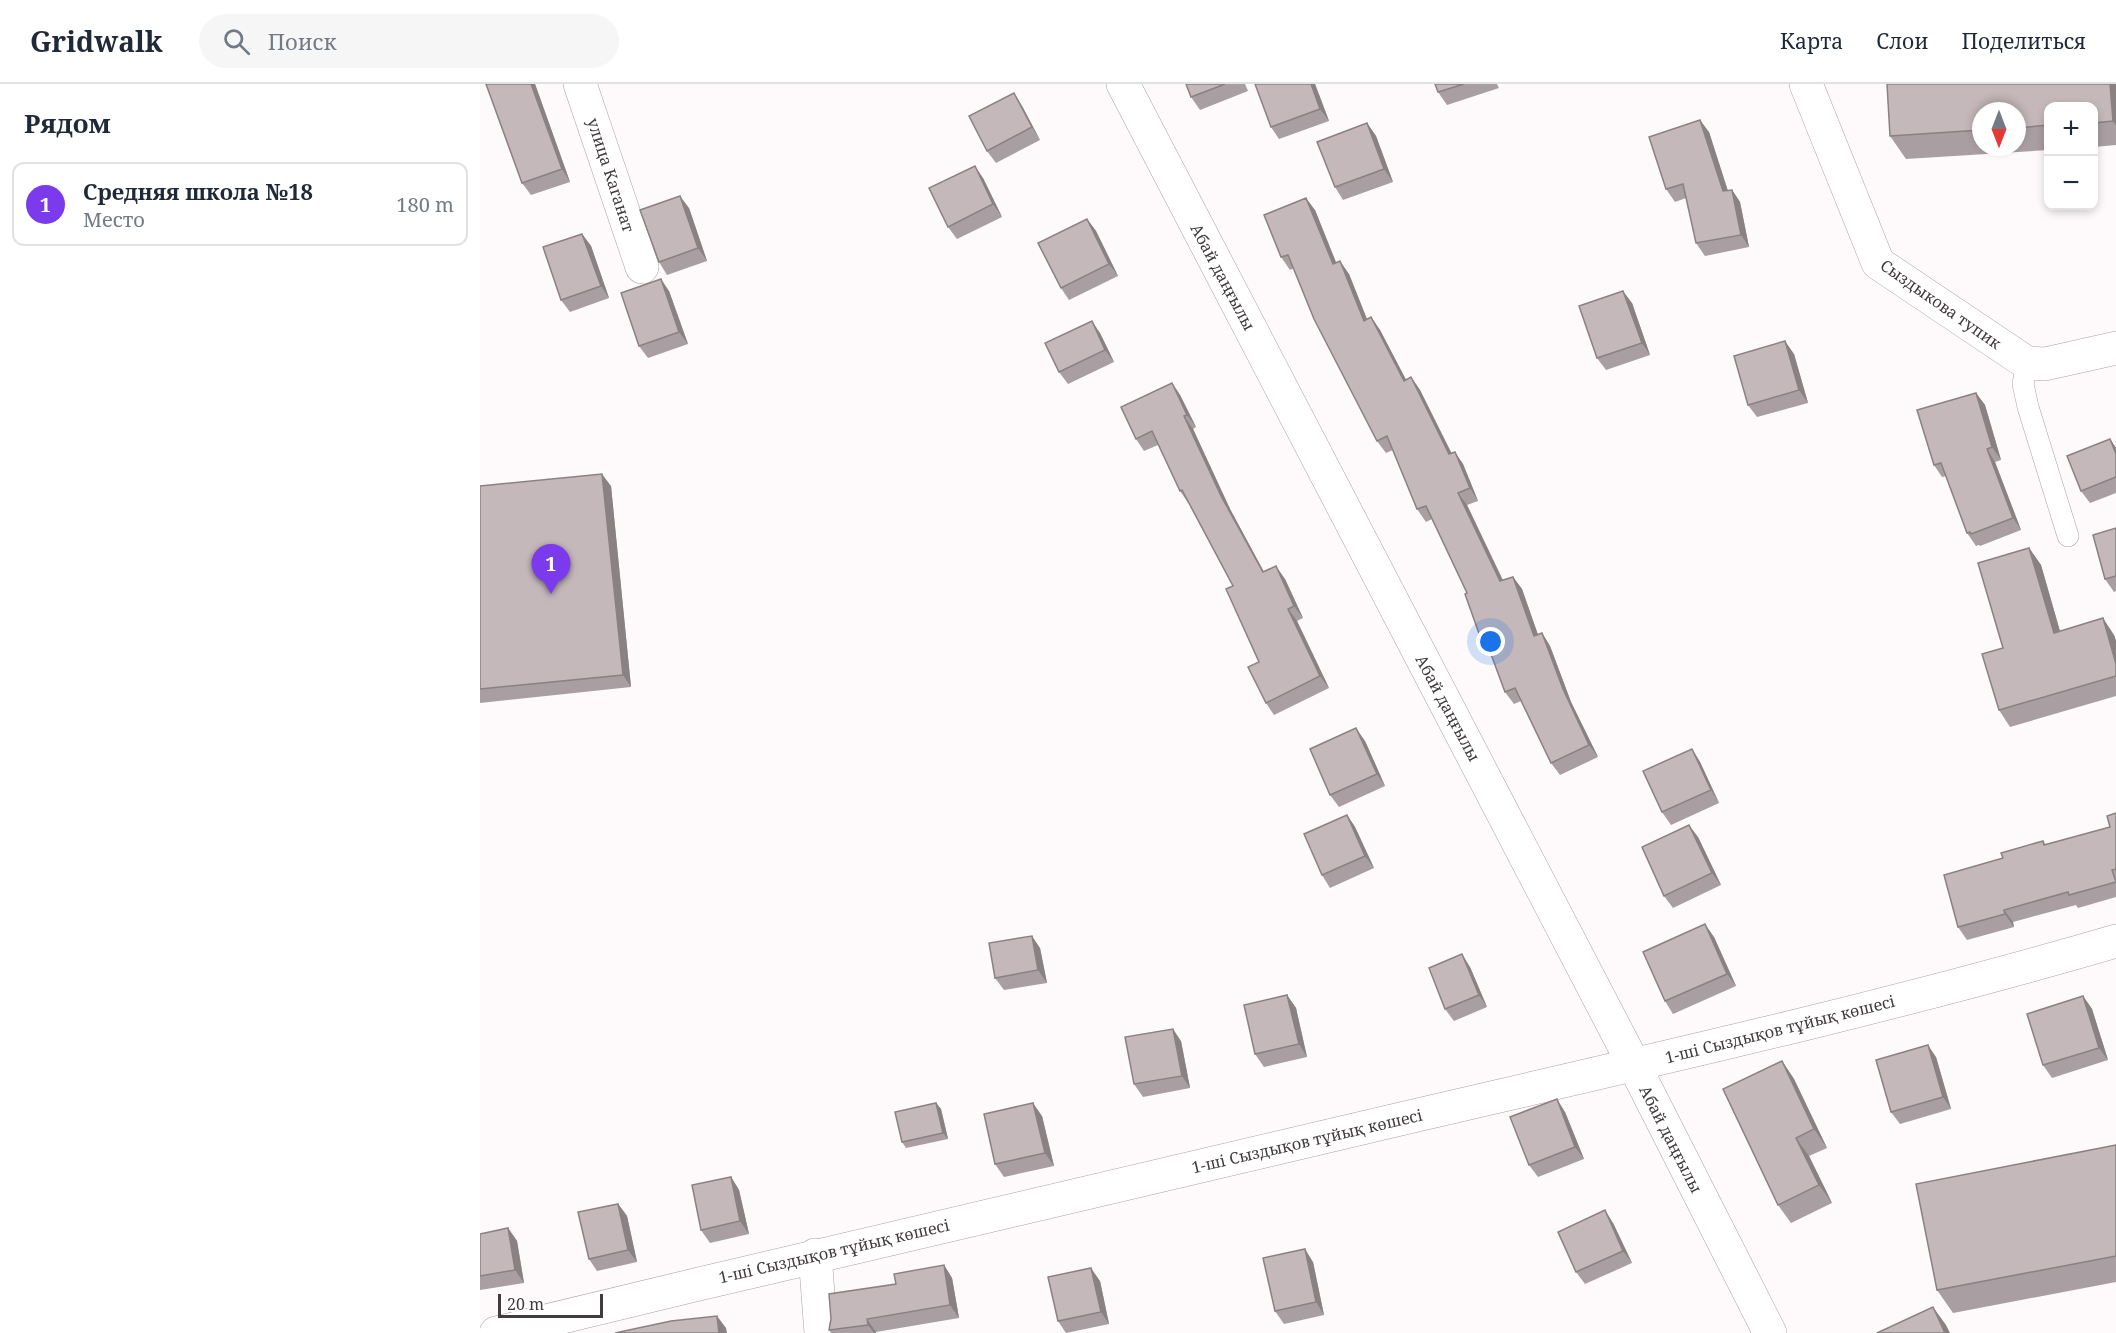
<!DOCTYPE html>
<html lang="ru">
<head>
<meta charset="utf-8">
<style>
	body { margin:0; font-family:"Noto Serif",serif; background:#f6f6f7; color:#1f2937 }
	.controls { position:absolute; right:18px; top:18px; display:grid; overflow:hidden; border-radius:12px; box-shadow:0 3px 9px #0003 }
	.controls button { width:54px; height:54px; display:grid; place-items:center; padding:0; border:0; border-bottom:2px solid #e0e1e3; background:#fff; color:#1f2937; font:30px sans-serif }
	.compass { position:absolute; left:1492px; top:18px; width:54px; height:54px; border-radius:50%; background:#fff; box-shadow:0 3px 9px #0003; rotate:180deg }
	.scale { position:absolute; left:18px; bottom:15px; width:105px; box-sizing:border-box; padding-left:6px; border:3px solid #403b3c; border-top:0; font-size:16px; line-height:21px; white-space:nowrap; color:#403b3c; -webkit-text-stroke:4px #fff; paint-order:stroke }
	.you { position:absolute; left:1011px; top:558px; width:21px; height:21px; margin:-15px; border:4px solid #fff; border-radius:50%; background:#1a73e8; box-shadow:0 0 0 9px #1a73e833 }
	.badge { display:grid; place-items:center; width:39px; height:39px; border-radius:50%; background:#7c3aed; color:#fff; font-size:20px; font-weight:700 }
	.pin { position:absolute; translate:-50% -50px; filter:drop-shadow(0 2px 3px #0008) }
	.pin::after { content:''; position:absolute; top:32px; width:21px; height:18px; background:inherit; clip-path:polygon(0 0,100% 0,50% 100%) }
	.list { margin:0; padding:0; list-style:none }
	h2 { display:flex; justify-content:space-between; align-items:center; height:78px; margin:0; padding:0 24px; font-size:26px }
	h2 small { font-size:20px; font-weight:400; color:#747a83 }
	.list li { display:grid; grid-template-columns:39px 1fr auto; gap:18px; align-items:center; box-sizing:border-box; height:84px; margin:0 12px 12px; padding:0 12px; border:2px solid #e0e1e3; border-radius:12px }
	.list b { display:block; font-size:22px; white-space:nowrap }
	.list p { margin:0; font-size:20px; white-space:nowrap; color:#747a83 }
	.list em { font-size:20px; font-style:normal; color:#747a83 }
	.icon { flex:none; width:33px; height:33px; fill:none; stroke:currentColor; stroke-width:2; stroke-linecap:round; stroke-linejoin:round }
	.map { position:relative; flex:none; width:1636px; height:1249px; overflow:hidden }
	header { display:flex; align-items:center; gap:36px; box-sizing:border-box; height:84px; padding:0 30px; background:#fff; border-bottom:2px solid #e0e1e3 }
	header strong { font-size:28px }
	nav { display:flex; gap:33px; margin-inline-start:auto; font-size:21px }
	.search { width:420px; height:54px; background:#f6f6f7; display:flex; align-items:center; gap:15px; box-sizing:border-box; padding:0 21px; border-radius:33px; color:#747a83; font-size:22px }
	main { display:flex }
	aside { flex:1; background:#fff }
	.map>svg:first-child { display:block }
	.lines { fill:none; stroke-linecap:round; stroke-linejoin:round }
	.service-casing { stroke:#aca0a3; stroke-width:22 }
	.minor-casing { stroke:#aca0a3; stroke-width:34 }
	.tertiary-casing { stroke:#aca0a3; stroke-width:34 }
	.service { stroke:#fff; stroke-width:21 }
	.minor { stroke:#fff; stroke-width:33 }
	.tertiary { stroke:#fff; stroke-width:33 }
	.wall { fill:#a99ea1; fill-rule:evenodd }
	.shaded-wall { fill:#8a8183 }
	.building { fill:#c5b8bb; stroke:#8a8183; stroke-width:1.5 }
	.labels { text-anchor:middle; stroke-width:4.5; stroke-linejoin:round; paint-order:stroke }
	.street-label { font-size:16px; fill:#403b3c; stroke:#fff }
</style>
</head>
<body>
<header>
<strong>Gridwalk</strong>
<div class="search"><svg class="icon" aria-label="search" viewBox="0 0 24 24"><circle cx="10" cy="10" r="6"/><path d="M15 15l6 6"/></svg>Поиск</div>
<nav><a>Карта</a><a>Слои</a><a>Поделиться</a></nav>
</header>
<main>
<aside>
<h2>Рядом<small></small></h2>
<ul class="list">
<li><span class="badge">1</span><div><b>Средняя школа №18</b><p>Место</p></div><em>180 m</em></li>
</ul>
</aside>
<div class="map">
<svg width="1636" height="1249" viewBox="0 0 1636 1249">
	<rect width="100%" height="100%" fill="#fef9fa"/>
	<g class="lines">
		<defs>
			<path id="service" d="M1547 279 1543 300 1548 323 1588 452"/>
			<g id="minor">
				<path d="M100 0 162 183"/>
				<path d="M1326 0 1398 179 1547 279 1565 280 1636 264"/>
				<path d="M335 1171 341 1249"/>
				<path d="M16 1249C320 1175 625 1104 929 1033 1165 978 1403 925 1636 857"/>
			</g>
			<path id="tertiary" d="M643 0 1154 981 1290 1249"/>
		</defs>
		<use href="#service" class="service-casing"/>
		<use href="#minor" class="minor-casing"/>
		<use href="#tertiary" class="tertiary-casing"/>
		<use href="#service" class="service"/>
		<use href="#minor" class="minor"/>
		<use href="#tertiary" class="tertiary"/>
	</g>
	<g class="wall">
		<path d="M55 0 90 98 51 111 42 99Z"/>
		<path d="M706 0H765L768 7 720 26 711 13Z"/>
		<path d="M835 0 849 37 799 55 791 43Z"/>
		<path d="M955 0H1017L1019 4 967 21 958 8Z"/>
		<path d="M1407 0H1636V61L1614 63V22H1569V66L1426 75 1410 52ZM1501 27H1537V63H1501Z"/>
		<path d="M542 22 560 56 516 79 507 67Z"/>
		<path d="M887 39 896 52 913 98 863 116 855 103Z"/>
		<path d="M1229 48 1248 107 1252 106 1260 118 1269 163 1225 172 1216 159 1206 114 1195 118 1186 105Z"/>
		<path d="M503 94 522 133 477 155 468 143Z"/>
		<path d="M209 124 227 177 187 191 179 178Z"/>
		<path d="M835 126 856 179 869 190 887 236 891 233 900 246 926 296 931 293 940 306 971 369 983 380 998 417 987 421 1023 496 1033 493 1042 505 1058 551 1062 549 1070 562 1091 618 1118 673 1080 691 1071 679 1041 617 1034 620 1025 608 1010 568 1001 555 987 509 952 435 946 438 937 425 913 366 906 369 897 357 814 184 810 186 801 173Z"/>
		<path d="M607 135 616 147 638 192 589 216 581 204Z"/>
		<path d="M102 150 111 162 129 214 90 228 81 216Z"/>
		<path d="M189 207 208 260 168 274 159 262Z"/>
		<path d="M1152 219 1170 271 1126 286 1117 274Z"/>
		<path d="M620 249 634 278 588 300 579 288Z"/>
		<path d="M1314 270 1328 319 1277 333 1268 321Z"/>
		<path d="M692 299 700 311 716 343 713 345 750 425 784 488 805 495 823 534 817 537 849 604 794 631 786 619 779 578 753 502 709 420 700 407 678 361 664 367 656 355Z"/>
		<path d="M1496 309 1505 321 1521 376 1515 378 1541 446 1500 462 1499 461 1496 462 1487 449 1466 392 1462 393 1454 381Z"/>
		<path d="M1630 355 1636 364V409L1610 419 1601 407Z"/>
		<path d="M0 402H131L151 603 0 619Z"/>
		<path d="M1636 444V507L1634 508 1625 495Z"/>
		<path d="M1549 464 1561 481 1580 547 1634 551 1636 557V612L1530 643 1519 626 1523 564Z"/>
		<path d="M885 657 905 702 859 723 850 711Z"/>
		<path d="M1212 665 1220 678 1239 719 1191 741 1182 728Z"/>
		<path d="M1636 729V813L1598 824 1596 821 1533 838 1534 843 1487 856 1478 843 1523 774 1563 757 1566 761 1630 743Z"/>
		<path d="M867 731 875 743 894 784 850 804 842 791Z"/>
		<path d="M1218 753 1241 801 1193 824 1184 812Z"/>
		<path d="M1234 853 1256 902 1193 930 1185 917Z"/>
		<path d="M560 864 567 899 524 906 515 894Z"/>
		<path d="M990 883 1007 923 974 937 965 925Z"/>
		<path d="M807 911 816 924 827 973 784 983 775 970Z"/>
		<path d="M1603 912 1612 925 1628 976 1572 994 1563 981Z"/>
		<path d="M701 957 710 1004 663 1013 654 1000Z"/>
		<path d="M1456 973 1471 1025 1420 1040 1411 1028Z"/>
		<path d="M1302 977 1314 995 1347 1064 1329 1072 1352 1119 1311 1139 1298 1121Z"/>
		<path d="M456 1019 461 1025 468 1055 426 1064 422 1058Z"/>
		<path d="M1085 1028 1104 1075 1058 1093 1049 1081Z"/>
		<path d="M562 1032 574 1082 524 1093 515 1080Z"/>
		<path d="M1636 1061V1198L1473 1229 1457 1206Z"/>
		<path d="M251 1093 259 1106 269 1150 230 1159 221 1146Z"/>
		<path d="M138 1120 147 1132 157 1178 117 1187 109 1175Z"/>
		<path d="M1133 1139 1152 1179 1105 1200 1096 1188Z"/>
		<path d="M28 1144 37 1157 44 1199 0 1206V1150Z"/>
		<path d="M833 1178 844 1231 804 1240 795 1227Z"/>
		<path d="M464 1181 472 1194 479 1234 396 1248V1249H351L349 1246 416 1200Z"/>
		<path d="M620 1197 629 1240 586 1249 578 1237Z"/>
	</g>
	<g class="shaded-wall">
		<path d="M51 0H55L90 98 82 85Z"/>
		<path d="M831 0H835L849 37 840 25Z"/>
		<path d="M1630 0H1636V42L1633 37Z"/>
		<path d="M534 9 542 22 560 56 552 43Z"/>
		<path d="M1220 36 1229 48 1252 120 1243 107Z"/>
		<path d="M887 39 896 52 913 98 904 85Z"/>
		<path d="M495 82 503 94 522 133 513 120Z"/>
		<path d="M1252 106 1260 118 1269 163 1261 151Z"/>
		<path d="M200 112 209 124 227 177 218 164Z"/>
		<path d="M826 114 835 126 862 193 853 180Z"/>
		<path d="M607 135 616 147 638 192 629 180Z"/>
		<path d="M102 150 111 162 129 214 121 202Z"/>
		<path d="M860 177 869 190 893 250 884 237Z"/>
		<path d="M181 195 189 207 208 260 199 248Z"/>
		<path d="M1143 207 1152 219 1170 271 1162 259Z"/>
		<path d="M891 233 900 246 933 309 924 297Z"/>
		<path d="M612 237 620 249 634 278 625 266Z"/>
		<path d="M1305 257 1314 270 1328 319 1319 306Z"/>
		<path d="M931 293 940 306 978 382 969 370Z"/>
		<path d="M692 299 700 311 716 343 707 331Z"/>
		<path d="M1496 309 1505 321 1521 376 1512 363Z"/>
		<path d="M704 332 713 345 750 425 791 501 783 488 741 412Z"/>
		<path d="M1630 355 1636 364V370Z"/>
		<path d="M1507 365 1515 378 1541 446 1533 434Z"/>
		<path d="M975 368 983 380 998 417 990 404Z"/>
		<path d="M122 390 131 402 151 603 143 591Z"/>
		<path d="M978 409 987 421 1029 510 1020 497Z"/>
		<path d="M1549 464 1561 481 1585 565 1574 549Z"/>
		<path d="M796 482 805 495 823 534 814 522Z"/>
		<path d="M1033 493 1042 505 1063 565 1054 552Z"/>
		<path d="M808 525 817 537 849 604 840 592Z"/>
		<path d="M1623 534 1634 551 1636 557V580Z"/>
		<path d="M1062 549 1070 562 1091 618 1118 673 1109 661 1083 605Z"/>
		<path d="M876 644 885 657 905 702 897 690Z"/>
		<path d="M1212 665 1220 678 1239 719 1231 706Z"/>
		<path d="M867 731 875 743 894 784 885 772Z"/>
		<path d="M1209 741 1218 753 1241 801 1232 789Z"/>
		<path d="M1524 826 1533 838 1534 843 1525 830Z"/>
		<path d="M1225 840 1234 853 1256 902 1247 890Z"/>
		<path d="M552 852 560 864 567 899 558 886Z"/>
		<path d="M982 870 990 883 1007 923 999 911Z"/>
		<path d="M807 911 816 924 827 973 819 960Z"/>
		<path d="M1603 912 1612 925 1628 976 1619 964Z"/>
		<path d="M693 945 701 957 710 1004 702 992Z"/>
		<path d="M1448 961 1456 973 1471 1025 1463 1013Z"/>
		<path d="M1302 977 1314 995 1347 1064 1334 1045Z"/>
		<path d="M1077 1015 1085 1028 1104 1075 1095 1063Z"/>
		<path d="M456 1019 461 1025 468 1055 463 1049Z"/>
		<path d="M553 1019 562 1032 574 1082 565 1069Z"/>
		<path d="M1316 1054 1329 1072 1352 1119 1339 1101Z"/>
		<path d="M251 1093 259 1106 269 1150 260 1137Z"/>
		<path d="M138 1120 147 1132 157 1178 148 1166Z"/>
		<path d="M1125 1126 1133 1139 1152 1179 1143 1167Z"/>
		<path d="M28 1144 37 1157 44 1199 35 1186Z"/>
		<path d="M825 1165 833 1178 844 1231 836 1218Z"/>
		<path d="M464 1181 472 1194 479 1234 470 1221Z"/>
		<path d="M611 1184 620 1197 629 1240 621 1228Z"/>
		<path d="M1453 1223 1466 1241 1470 1249H1465Z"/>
		<path d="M237 1232 246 1244 247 1249H239Z"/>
		<path d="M387 1235 396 1248V1249H394L388 1241Z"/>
	</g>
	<g class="building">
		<path d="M6 0H51L82 85 42 99Z"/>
		<path d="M706 0H745L711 13Z"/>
		<path d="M775 0H831L840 25 791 43Z"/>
		<path d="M955 0H984L958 8Z"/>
		<path d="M1407 0H1630L1633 37 1614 39V22H1569V41L1537 44V27H1501V46L1410 52Z"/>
		<path d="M534 9 552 43 507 67 489 32Z"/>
		<path d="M1220 36 1243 107 1252 106 1261 151 1216 159 1203 100 1186 105 1169 53Z"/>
		<path d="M887 39 904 85 855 103 837 58Z"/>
		<path d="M495 82 513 120 468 143 449 104Z"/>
		<path d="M200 112 218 164 179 178 160 126Z"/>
		<path d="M826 114 853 180 860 177 884 237 891 233 924 297 931 293 969 370 975 368 990 404 978 409 1020 497 1033 493 1054 552 1062 549 1083 605 1109 661 1071 679 1035 604 1025 608 1005 554 1001 555 985 510 987 509 946 422 937 425 907 352 897 357 834 235 808 171 801 173 784 131Z"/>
		<path d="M607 135 629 180 581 204 558 159Z"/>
		<path d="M102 150 121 202 81 216 63 163Z"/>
		<path d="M181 195 199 248 159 262 141 209Z"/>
		<path d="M1143 207 1162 259 1117 274 1099 222Z"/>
		<path d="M612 237 625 266 579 288 565 259Z"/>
		<path d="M1305 257 1319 306 1268 321 1254 272Z"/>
		<path d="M692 299 707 331 704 332 741 412 783 488 796 482 814 522 808 525 840 592 786 619 768 583 779 578 746 505 753 502 702 406 700 407 672 347 656 355 641 323Z"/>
		<path d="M1496 309 1512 363 1507 365 1533 434 1491 450 1490 448 1487 449 1461 379 1454 381 1437 326Z"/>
		<path d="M1630 355 1636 370V393L1601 407 1587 372Z"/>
		<path d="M122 390 143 591 0 605V402Z"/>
		<path d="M1636 444V492L1625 495 1613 451Z"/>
		<path d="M1549 464 1574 549 1623 534 1636 580V592L1519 626 1502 570 1523 564 1498 479Z"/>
		<path d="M876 644 897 690 850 711 830 665Z"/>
		<path d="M1212 665 1231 706 1182 728 1163 687Z"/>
		<path d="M1636 729V785L1632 786 1636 798 1589 811 1588 808 1524 826 1525 830 1478 843 1464 791 1523 774 1521 769 1563 757 1564 761 1630 743 1627 732Z"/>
		<path d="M867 731 885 772 842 791 824 750Z"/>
		<path d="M1209 741 1232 789 1184 812 1162 763Z"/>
		<path d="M1225 840 1247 890 1185 917 1163 868Z"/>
		<path d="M552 852 558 886 515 894 509 859Z"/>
		<path d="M982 870 999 911 965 925 949 884Z"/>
		<path d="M807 911 819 960 775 970 764 921Z"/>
		<path d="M1603 912 1619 964 1563 981 1547 930Z"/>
		<path d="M693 945 702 992 654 1000 645 953Z"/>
		<path d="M1448 961 1463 1013 1411 1028 1396 976Z"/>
		<path d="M1302 977 1334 1045 1316 1054 1339 1101 1298 1121 1243 1005Z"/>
		<path d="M1077 1015 1095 1063 1049 1081 1030 1033Z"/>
		<path d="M456 1019 463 1049 422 1058 415 1028Z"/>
		<path d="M553 1019 565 1069 515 1080 504 1030Z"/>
		<path d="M1636 1061V1172L1457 1206 1436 1100Z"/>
		<path d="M251 1093 260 1137 221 1146 212 1101Z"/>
		<path d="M138 1120 148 1166 109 1175 98 1128Z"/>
		<path d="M1125 1126 1143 1167 1096 1188 1078 1148Z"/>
		<path d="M28 1144 35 1186 0 1192V1150Z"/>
		<path d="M825 1165 836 1218 795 1227 783 1174Z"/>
		<path d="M464 1181 470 1221 387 1235 388 1241 349 1246 351 1235 349 1210 416 1200 414 1190Z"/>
		<path d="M611 1184 621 1228 578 1237 568 1193Z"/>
		<path d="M1453 1223 1465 1249H1397Z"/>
		<path d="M237 1232 239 1249H135L191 1237Z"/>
	</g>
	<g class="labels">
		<g class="street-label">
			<text transform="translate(131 91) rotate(72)" y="6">улица Каганат</text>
			<text transform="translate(743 193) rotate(62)" y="6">Абай даңғылы</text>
			<text transform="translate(1461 220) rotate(35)" y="6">Сыздыкова тупик</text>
			<text transform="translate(968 624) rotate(62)" y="6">Абай даңғылы</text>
			<text transform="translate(1300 945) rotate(-14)" y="6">1-ші Сыздықов тұйық көшесі</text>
			<text transform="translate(1191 1055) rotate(63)" y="6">Абай даңғылы</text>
			<text transform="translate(827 1057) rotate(-13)" y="6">1-ші Сыздықов тұйық көшесі</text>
			<text transform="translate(354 1167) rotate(-13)" y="6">1-ші Сыздықов тұйық көшесі</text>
		</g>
	</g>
</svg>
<div class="controls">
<button>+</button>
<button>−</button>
</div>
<svg class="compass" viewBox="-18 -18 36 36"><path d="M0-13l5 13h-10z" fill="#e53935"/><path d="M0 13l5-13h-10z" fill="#747a83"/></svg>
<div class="scale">20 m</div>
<div class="you"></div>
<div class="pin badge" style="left:71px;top:510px">1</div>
</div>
</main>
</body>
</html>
